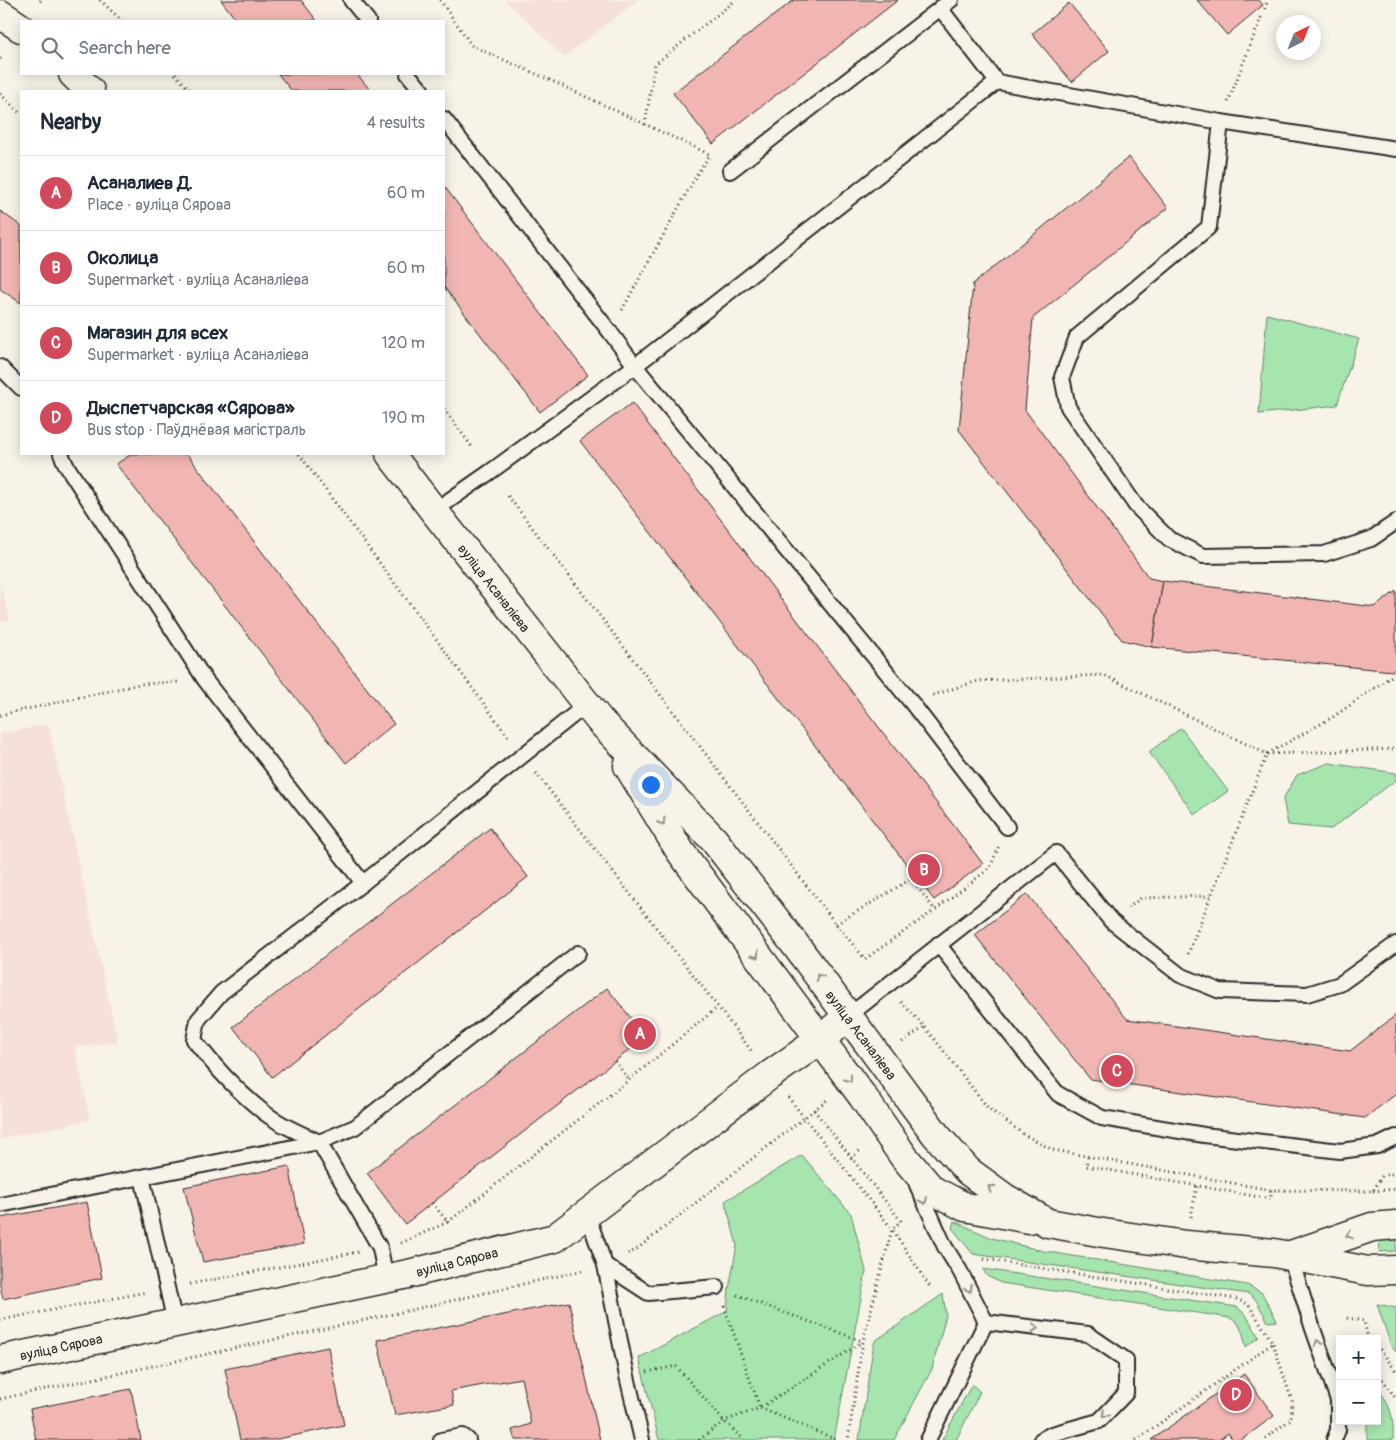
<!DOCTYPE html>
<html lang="en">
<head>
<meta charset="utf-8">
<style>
	body { margin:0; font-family:Pangolin,sans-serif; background:#f6f6f7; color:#1f2937 }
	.controls { position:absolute; right:15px; bottom:15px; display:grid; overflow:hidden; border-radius:0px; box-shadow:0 2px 12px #0003 }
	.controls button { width:45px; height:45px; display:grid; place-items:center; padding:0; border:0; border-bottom:1px solid #e0e1e3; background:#fff; color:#1f2937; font:25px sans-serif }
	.compass { position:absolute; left:1276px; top:15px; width:45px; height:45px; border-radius:50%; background:#fff; box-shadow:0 2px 12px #0003; rotate:43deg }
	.you { position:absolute; left:650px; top:784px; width:18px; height:18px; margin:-12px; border:4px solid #fff; border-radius:50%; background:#1a73e8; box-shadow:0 0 0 8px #1a73e833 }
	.badge { display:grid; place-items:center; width:32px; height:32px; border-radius:50%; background:#d1495b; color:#fff; font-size:16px; font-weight:700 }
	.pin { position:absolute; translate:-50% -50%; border:2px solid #fff; box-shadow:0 1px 5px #0006 }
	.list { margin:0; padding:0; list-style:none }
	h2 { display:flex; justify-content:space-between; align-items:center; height:65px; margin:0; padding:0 20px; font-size:21px }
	h2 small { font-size:16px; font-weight:400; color:#747a83 }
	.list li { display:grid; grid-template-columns:32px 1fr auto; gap:15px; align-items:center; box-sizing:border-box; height:75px; padding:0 20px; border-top:1px solid #e0e1e3 }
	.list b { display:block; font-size:19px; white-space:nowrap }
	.list p { margin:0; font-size:16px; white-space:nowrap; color:#747a83 }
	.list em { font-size:16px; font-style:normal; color:#747a83 }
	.icon { flex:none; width:28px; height:28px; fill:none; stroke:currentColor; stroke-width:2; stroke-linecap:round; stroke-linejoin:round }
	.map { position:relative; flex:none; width:1396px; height:1440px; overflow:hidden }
	.search { position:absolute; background:#fff; box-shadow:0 2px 12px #0003; left:20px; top:20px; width:425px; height:55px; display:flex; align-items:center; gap:12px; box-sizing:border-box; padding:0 18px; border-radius:0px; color:#747a83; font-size:19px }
	.panel { position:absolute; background:#fff; box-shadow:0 2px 12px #0003; left:20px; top:90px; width:425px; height:365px; border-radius:0px }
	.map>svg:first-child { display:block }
	.built { fill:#f6e1d8 }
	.green { fill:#a6e6ae; stroke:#68886c }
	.building { fill:#f2b6b2; stroke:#2b2b2b }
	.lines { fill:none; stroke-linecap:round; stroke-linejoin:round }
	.service-casing { stroke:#2b2b2b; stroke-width:18 }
	.tertiary-casing { stroke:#2b2b2b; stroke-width:31 }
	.secondary-casing { stroke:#2b2b2b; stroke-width:31 }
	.path { stroke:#2b2b2b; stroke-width:3; stroke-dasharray:1 4; stroke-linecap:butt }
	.service { stroke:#f7f3e8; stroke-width:14 }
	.tertiary { stroke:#f7f3e8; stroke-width:28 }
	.secondary { stroke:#f7f3e8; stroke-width:28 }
	.oneway { stroke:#918f8a }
	.labels { text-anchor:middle; stroke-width:5; stroke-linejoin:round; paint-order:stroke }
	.street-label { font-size:14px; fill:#2b2b2b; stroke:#f7f3e8 }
</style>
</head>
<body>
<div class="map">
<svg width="1396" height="1440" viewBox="0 0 1396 1440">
	<rect width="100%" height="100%" fill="#f7f3e8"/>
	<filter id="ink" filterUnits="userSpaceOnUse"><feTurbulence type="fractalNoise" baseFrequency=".02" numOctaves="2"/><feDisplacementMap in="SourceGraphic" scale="10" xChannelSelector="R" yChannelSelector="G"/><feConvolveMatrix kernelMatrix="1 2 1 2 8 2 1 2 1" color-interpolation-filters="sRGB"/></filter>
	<g filter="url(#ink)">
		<g class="built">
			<path d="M505 0H638L564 57Z"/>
			<path d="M0 583 10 620 0 622Z"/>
			<path d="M48 724 118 1042 75 1047 90 1120 0 1139V734Z"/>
		</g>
		<g class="green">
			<path d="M1267 314 1359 339 1337 405 1259 414Z"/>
			<path d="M1181 728 1228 791 1195 815 1149 752Z"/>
			<path d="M1329 763 1396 773V780L1331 829 1288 825 1283 799 1297 775Z"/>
			<path d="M802 1155 851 1214 866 1271 834 1440H659L639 1358 727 1311 729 1289 737 1245 725 1201Z"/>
			<path d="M954 1221 992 1238 1043 1251 1247 1285 1262 1293 1277 1321 1268 1322 1256 1300 1249 1294 973 1254 952 1228Z"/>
			<path d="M1396 1237V1251L1379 1252 1380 1239Z"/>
			<path d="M983 1269 1237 1307 1246 1315 1259 1337 1246 1347 1243 1334 1238 1323 1230 1318 1001 1283 987 1276Z"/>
			<path d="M943 1294 946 1315 932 1369 894 1440H859L873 1348 875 1341Z"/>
			<path d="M1377 1304 1396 1308V1352L1391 1346Z"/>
			<path d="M972 1384 980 1392 956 1440H942Z"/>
			<path d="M1377 1387C1391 1406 1394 1417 1393 1440H1367V1421H1377Z"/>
		</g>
		<g class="building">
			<path d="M221 0H301L317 21H237Z"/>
			<path d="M794 0H898L713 144 673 93Z"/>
			<path d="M1197 0H1259L1263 5 1227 35Z"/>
			<path d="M1069 3 1109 51 1072 82 1032 34Z"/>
			<path d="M278 74H357L371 91H292Z"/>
			<path d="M1129 157 1168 208 1033 318 1025 410 1149 578 1163 581 1152 647 1122 640 959 430 973 284Z"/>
			<path d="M444 186 588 375 540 412 444 287Z"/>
			<path d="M0 211 21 226V303L0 289Z"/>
			<path d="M632 403 983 864 934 900 580 441Z"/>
			<path d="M132 454H187L394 724 346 763 116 464Z"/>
			<path d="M1163 581 1375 607 1396 591V668L1392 671 1152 647Z"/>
			<path d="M490 828 528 877 272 1077 233 1027Z"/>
			<path d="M1027 894 1127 1019 1350 1051 1396 1015V1094L1365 1118 1090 1079 975 935Z"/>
			<path d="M607 988 646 1037 405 1224 367 1173Z"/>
			<path d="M289 1166 304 1244 203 1262 184 1187Z"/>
			<path d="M87 1202 102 1278 3 1299 0 1285V1218Z"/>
			<path d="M569 1302 600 1440H515L512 1430 531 1424 521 1378 451 1391 454 1405 395 1415 377 1340Z"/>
			<path d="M328 1347 344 1425 273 1440H240L225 1369Z"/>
			<path d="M1244 1374 1274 1416 1241 1440H1233L1228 1433 1219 1440H1151Z"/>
			<path d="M131 1389 141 1440H36L30 1409Z"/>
		</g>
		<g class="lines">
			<defs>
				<g id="service">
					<path d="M351 0 368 21"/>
					<path d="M940 8 997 82 1221 122 1396 149"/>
					<path d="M408 74 422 91"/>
					<path d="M444 119 610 332 635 366 911 702 1007 827"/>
					<path d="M1221 122 1209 227 1077 337 1062 377 1068 407 1136 506 1169 539 1203 556 1324 554 1371 539 1396 522"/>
					<path d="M730 171 951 0"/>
					<path d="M0 367 21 388"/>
					<path d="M61 454 66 465 205 680 363 883"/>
					<path d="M434 511 490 472 635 366 997 82"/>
					<path d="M938 944 1058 1094 1102 1118 1204 1135 1340 1151 1377 1146 1396 1137"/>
					<path d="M578 953 355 1127 319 1142C300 1133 278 1124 261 1110 236 1090 214 1066 194 1040L198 1020 221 993 363 883 586 705"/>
					<path d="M847 1017 1056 853 1111 921 1180 975 1220 991 1307 994 1340 984 1396 944"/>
					<path d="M142 1177 175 1323"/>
					<path d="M917 1185 945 1247 960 1271 986 1322 928 1440"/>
					<path d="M0 1205 319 1142 380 1248 386 1279"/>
					<path d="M587 1214 605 1265 627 1376 642 1440"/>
					<path d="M1290 1256 1313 1329 1338 1400V1430L1334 1440"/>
					<path d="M605 1265 648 1293 717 1287"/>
					<path d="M986 1322 1088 1334 1126 1360V1393L1099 1421 1052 1434 1041 1440"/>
					<path d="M441 1440 463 1436 468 1440"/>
				</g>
				<path id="tertiary" d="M0 1360 408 1274 555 1238 770 1075 820 1040 847 1017"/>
				<g id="secondary">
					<path d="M0 14 21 28"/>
					<path d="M73 74 90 91"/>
					<path d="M390 454 434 511 600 721 714 840 797 947 936 1135 968 1171 1005 1198 1048 1223 1104 1233 1186 1245 1274 1253 1368 1271 1396 1270"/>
					<path d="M628 766 680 851 863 1097 904 1157 932 1190 965 1207 1029 1219"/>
					<path d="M1291 1255 1372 1227 1396 1225"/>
				</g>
			</defs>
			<use href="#service" class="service-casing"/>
			<use href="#tertiary" class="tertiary-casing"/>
			<use href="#secondary" class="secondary-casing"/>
			<g class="path">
				<path d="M100 0 122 21"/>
				<path d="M440 0 472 46 550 80 709 154"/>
				<path d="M40 1 41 0"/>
				<path d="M0 59 1 57"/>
				<path d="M175 74 191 91"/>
				<path d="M0 94 21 114"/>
				<path d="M1228 102 1268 0"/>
				<path d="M645 125 655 64 736 0"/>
				<path d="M622 310 697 174 710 155"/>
				<path d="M444 409 472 447"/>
				<path d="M299 454 510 739"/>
				<path d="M508 496 836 924 865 959 935 910"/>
				<path d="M933 695 978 681 1104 675 1267 754 1333 717 1396 673"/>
				<path d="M0 715 140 684 180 682"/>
				<path d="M536 773 718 1007 753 1053"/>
				<path d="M911 879 935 910 990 868 999 846"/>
				<path d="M1128 908 1141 898 1211 896"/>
				<path d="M836 924 916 876"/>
				<path d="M1188 954 1267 754 1396 749"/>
				<path d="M901 1002 925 1027 988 1108 1023 1134 1053 1150 1271 1190 1373 1191 1382 1176 1396 1173"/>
				<path d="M902 1042 925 1027"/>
				<path d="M615 1061 629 1080"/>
				<path d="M788 1097 892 1229 930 1287"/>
				<path d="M814 1110 901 1221 892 1229 863 1341 848 1440"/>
				<path d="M1088 1157 1086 1166 1271 1199V1190"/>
				<path d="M851 1158 862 1149"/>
				<path d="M1373 1191 1396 1189"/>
				<path d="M432 1203 448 1222 629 1080 718 1007"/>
				<path d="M1191 1217 1197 1185"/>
				<path d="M401 1243 448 1222"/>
				<path d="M628 1254 637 1249 827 1100"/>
				<path d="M984 1259 1236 1299 1248 1304 1273 1343 1292 1401 1291 1419 1263 1440"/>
				<path d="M190 1284 358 1252"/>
				<path d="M737 1295 862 1341"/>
				<path d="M724 1306 760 1408 862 1342"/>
				<path d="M1347 1318 1364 1321 1368 1339"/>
				<path d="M0 1320 147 1292"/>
				<path d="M1377 1345 1396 1371"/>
				<path d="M1377 1371 1396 1399"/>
				<path d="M647 1372 676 1366 724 1421 744 1440"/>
				<path d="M0 1399 416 1309 584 1270"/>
				<path d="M699 1440 724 1421 760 1408 837 1440"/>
				<path d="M1136 1440 1273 1343"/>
			</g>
			<use href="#service" class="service"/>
			<use href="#tertiary" class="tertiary"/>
			<use href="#secondary" class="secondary"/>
		</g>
		<defs><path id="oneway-chevron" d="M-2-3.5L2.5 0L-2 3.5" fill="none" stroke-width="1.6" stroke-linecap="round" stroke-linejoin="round" transform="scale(1.25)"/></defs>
		<g class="oneway">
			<use href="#oneway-chevron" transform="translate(662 822) rotate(58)"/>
			<use href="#oneway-chevron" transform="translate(756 955) rotate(54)"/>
			<use href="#oneway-chevron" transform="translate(819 977) rotate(-126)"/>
			<use href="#oneway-chevron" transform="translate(849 1079) rotate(53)"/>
			<use href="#oneway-chevron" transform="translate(991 1188) rotate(-144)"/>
			<use href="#oneway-chevron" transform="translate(924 1201) rotate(66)"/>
			<use href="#oneway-chevron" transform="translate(1349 1235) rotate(161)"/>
			<use href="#oneway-chevron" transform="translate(969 1289) rotate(62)"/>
			<use href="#oneway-chevron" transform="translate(1035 1328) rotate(7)"/>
			<use href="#oneway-chevron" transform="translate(1318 1343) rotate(-110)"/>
			<use href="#oneway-chevron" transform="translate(1105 1414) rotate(135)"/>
		</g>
	</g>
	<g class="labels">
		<g class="street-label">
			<text transform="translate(494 588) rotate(52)" y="5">вуліца Асаналіева</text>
			<text transform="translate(861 1035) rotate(53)" y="5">вуліца Асаналіева</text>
			<text transform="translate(457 1262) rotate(-14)" y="5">вуліца Сярова</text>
			<text transform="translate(61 1347) rotate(-12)" y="5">вуліца Сярова</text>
		</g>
	</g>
</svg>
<div class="controls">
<button>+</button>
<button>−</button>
</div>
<svg class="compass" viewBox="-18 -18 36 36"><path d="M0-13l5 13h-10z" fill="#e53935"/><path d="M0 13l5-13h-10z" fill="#747a83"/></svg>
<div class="you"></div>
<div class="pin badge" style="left:640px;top:1034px">A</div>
<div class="pin badge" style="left:924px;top:870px">B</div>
<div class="pin badge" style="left:1117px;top:1071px">C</div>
<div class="pin badge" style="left:1236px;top:1395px">D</div>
<div class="search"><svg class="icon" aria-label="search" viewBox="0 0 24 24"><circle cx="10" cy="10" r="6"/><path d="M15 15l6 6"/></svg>Search here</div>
<section class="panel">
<h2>Nearby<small>4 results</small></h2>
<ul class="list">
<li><span class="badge">A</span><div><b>Асаналиев Д.</b><p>Place · вуліца Сярова</p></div><em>60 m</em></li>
<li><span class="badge">B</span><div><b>Околица</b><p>Supermarket · вуліца Асаналіева</p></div><em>60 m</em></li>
<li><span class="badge">C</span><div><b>Магазин для всех</b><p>Supermarket · вуліца Асаналіева</p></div><em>120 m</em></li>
<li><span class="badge">D</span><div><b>Дыспетчарская «Сярова»</b><p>Bus stop · Паўднёвая магістраль</p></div><em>190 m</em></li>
</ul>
</section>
</div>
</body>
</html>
